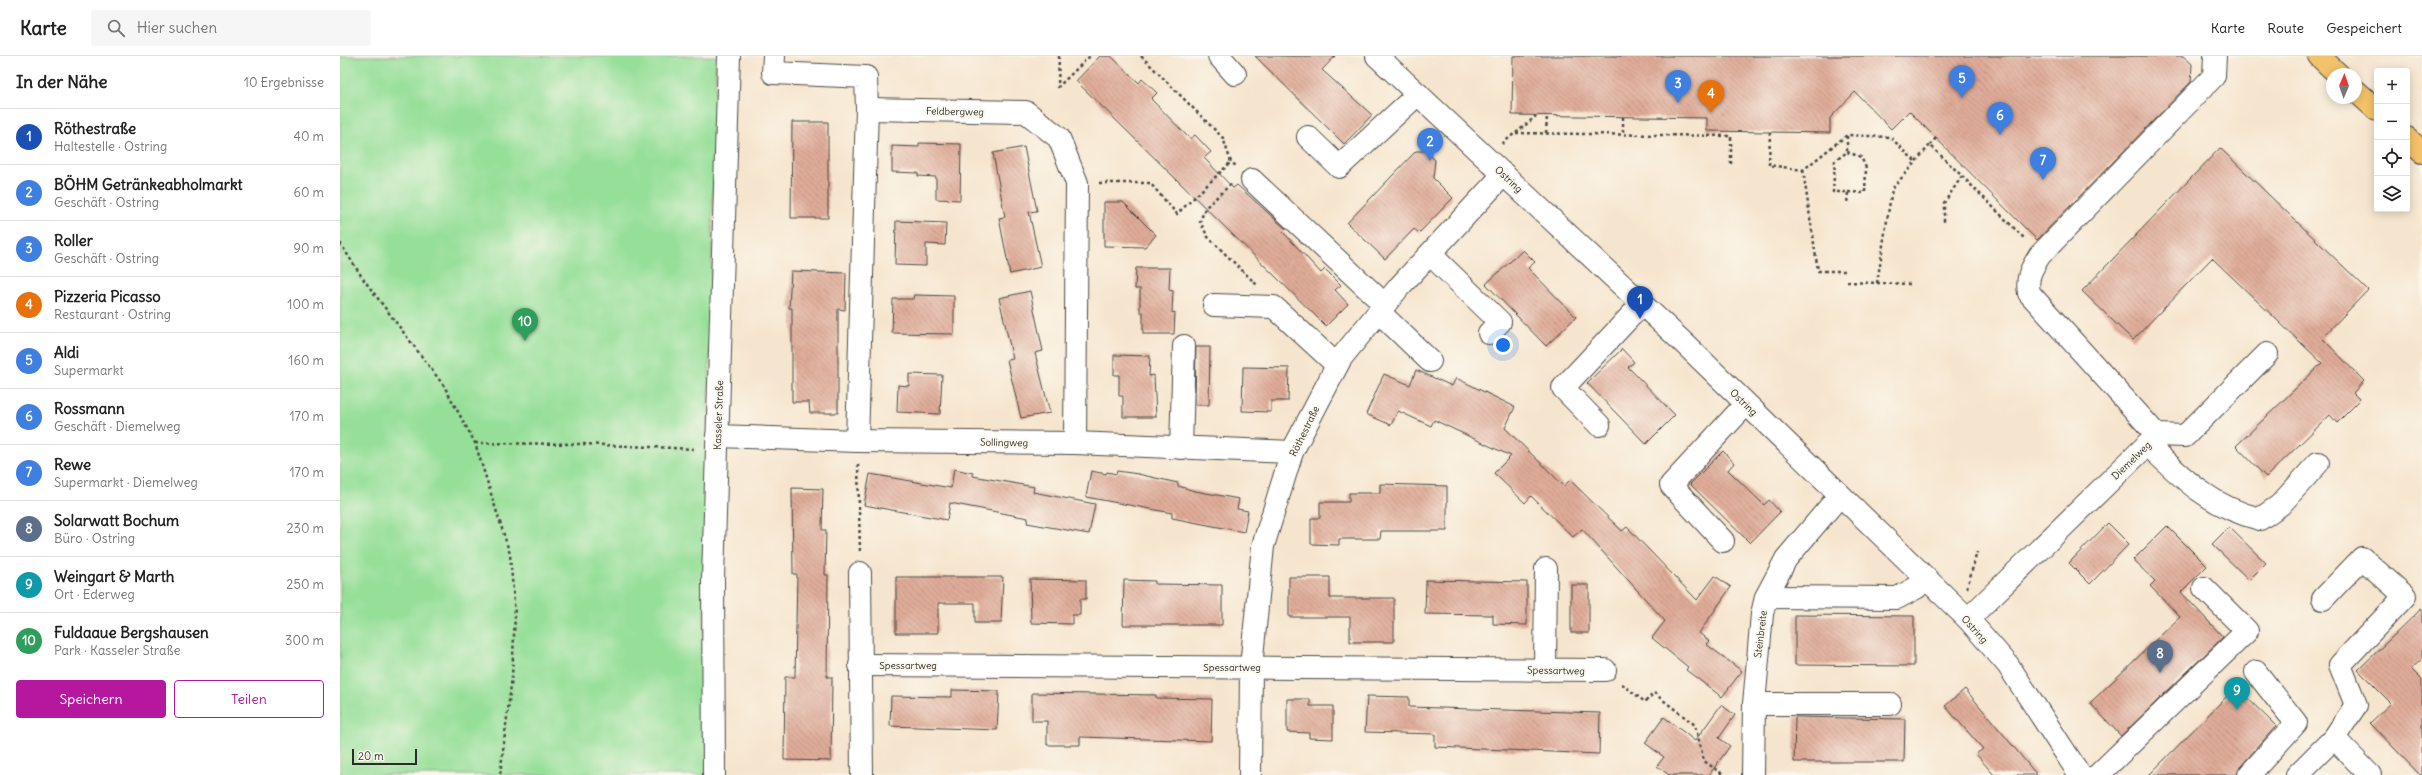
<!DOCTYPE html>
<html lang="de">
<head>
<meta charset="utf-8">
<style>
	body { margin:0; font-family:Delius,sans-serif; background:#f6f6f6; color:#222 }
	.controls { position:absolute; right:12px; top:12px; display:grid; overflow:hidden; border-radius:4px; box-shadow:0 2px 10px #0003 }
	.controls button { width:36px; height:36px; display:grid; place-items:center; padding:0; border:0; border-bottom:1px solid #e0e0e0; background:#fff; color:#222; font:20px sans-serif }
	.compass { position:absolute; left:1986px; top:12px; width:36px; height:36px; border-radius:50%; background:#fff; box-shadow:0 2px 10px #0003; rotate:2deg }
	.scale { position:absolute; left:12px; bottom:10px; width:65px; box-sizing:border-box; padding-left:4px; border:2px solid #2b2b2b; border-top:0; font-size:11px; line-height:14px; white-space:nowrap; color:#2b2b2b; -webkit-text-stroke:3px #fbf7ec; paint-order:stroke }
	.you { position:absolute; left:1163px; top:289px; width:14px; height:14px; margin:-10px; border:3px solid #fff; border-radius:50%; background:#1a73e8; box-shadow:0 0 0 6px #1a73e833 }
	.badge { display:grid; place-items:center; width:26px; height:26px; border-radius:50%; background:#b5179e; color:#fff; font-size:13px; font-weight:700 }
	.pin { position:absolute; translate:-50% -33px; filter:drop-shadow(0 1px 2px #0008) }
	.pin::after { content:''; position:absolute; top:21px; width:14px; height:12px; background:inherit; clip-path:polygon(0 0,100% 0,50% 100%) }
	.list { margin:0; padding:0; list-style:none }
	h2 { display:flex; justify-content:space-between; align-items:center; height:52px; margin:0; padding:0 16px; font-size:17px }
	h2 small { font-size:13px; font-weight:400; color:#767676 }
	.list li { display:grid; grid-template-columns:26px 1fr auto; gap:12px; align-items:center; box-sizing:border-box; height:56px; padding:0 16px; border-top:1px solid #e0e0e0 }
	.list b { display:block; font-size:15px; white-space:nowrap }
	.list p { margin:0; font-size:13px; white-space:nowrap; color:#767676 }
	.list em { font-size:13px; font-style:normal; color:#767676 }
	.actions { display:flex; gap:8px; padding:12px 16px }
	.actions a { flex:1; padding:9px 0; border:1px solid #b5179e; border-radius:4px; text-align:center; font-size:14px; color:#b5179e }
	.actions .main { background:#b5179e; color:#fff }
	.icon { flex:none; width:22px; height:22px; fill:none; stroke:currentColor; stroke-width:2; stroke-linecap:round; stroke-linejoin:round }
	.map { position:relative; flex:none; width:2082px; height:719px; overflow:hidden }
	header { display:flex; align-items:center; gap:24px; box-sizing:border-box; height:56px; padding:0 20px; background:#fff; border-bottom:1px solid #e0e0e0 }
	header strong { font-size:19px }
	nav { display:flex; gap:22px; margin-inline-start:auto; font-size:14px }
	.search { width:280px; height:36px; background:#f6f6f6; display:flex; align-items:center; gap:10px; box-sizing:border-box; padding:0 14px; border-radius:4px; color:#767676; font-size:15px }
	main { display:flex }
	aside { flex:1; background:#fff }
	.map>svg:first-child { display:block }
	.park { fill:#96df99; stroke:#608562 }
	.building { fill:url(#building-back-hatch) }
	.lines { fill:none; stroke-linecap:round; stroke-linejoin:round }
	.minor-casing { stroke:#494743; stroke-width:24 }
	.major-casing { stroke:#494743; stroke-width:24 }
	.path { stroke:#494743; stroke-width:2.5; stroke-dasharray:3 3; stroke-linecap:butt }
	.minor { stroke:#fff; stroke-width:22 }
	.major { stroke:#f3c26a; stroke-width:22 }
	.labels { text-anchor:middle; stroke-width:4; stroke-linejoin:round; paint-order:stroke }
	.street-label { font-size:10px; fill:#2b2b2b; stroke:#fbf7ec }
</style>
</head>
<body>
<header>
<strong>Karte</strong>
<div class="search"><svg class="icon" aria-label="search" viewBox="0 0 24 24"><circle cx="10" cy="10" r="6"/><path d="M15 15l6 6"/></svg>Hier suchen</div>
<nav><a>Karte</a><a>Route</a><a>Gespeichert</a></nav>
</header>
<main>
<aside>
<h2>In der Nähe<small>10 Ergebnisse</small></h2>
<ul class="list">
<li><span class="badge" style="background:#1a4fb4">1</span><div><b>Röthestraße</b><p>Haltestelle · Ostring</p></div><em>40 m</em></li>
<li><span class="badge" style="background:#3f7fe0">2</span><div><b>BÖHM Getränkeabholmarkt</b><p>Geschäft · Ostring</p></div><em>60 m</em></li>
<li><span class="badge" style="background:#3f7fe0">3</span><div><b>Roller</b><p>Geschäft · Ostring</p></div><em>90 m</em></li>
<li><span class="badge" style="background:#e8710a">4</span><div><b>Pizzeria Picasso</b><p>Restaurant · Ostring</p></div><em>100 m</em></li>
<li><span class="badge" style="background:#3f7fe0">5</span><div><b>Aldi</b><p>Supermarkt</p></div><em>160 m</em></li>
<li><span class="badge" style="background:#3f7fe0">6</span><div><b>Rossmann</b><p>Geschäft · Diemelweg</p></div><em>170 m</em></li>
<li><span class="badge" style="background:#3f7fe0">7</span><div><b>Rewe</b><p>Supermarkt · Diemelweg</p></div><em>170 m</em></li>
<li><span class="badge" style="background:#5c6f8a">8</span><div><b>Solarwatt Bochum</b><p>Büro · Ostring</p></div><em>230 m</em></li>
<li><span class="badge" style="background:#0f9aa8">9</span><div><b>Weingart &amp; Marth</b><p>Ort · Ederweg</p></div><em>250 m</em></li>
<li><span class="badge" style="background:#2e9e5b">10</span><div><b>Fuldaaue Bergshausen</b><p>Park · Kasseler Straße</p></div><em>300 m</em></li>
</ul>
<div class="actions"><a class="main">Speichern</a><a>Teilen</a></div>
</aside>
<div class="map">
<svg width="2082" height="719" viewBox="0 0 2082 719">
	<defs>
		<pattern id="building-back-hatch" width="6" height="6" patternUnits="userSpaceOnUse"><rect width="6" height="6" fill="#e0ac99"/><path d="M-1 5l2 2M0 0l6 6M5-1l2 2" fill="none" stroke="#b68c7d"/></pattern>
	</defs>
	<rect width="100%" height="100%" fill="#fbf7ec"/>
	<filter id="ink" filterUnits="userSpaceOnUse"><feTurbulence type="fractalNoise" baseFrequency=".025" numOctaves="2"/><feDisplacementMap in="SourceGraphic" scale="8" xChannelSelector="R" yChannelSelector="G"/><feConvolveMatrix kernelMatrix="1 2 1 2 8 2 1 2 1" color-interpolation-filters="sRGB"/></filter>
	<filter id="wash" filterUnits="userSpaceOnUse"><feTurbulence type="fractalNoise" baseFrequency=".012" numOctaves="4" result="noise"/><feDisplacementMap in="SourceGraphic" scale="16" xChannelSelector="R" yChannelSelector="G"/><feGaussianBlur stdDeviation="0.9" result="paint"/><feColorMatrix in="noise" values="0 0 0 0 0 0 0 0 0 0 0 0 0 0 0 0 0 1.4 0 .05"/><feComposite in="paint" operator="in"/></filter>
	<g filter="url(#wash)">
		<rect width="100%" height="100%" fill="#f6e5ce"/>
		<path class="park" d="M0 0H376L364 570 367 719H0Z"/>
		<g id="blocks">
			<g class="building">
				<path d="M760 0H771L799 27 802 23 817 37 811 43 850 83 855 79 871 96 864 102 893 132 897 129 946 173 943 176 981 217 985 213 1001 229 995 234 1008 248 986 270 736 25Z"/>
				<path d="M915 0H995L982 14 1032 59 1004 88Z"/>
				<path d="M1173 0H1843L1852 8 1851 26 1697 184 1569 55 1551 73 1515 36 1490 62V77L1367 75V62L1172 59Z"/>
				<path d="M452 66H488V162H451Z"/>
				<path d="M579 87 621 88 620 144 596 143V121L578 120V117L552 116V90L579 91Z"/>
				<path d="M684 91 697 155 689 156 701 211 670 218 659 162 665 161 653 97Z"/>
				<path d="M1880 92 2028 234 1982 282 2024 325 2013 337 2020 344 1997 367 1990 359 1926 421 1896 390 1982 307 1872 202 1793 284 1742 235Z"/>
				<path d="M1076 95H1086L1095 104 1093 122 1113 142 1079 177 1074 173 1045 203 1007 167Z"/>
				<path d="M764 146H783L816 179 805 191 764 190Z"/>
				<path d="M556 165 606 167 605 189 586 188V210L555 209Z"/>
				<path d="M1183 194 1195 206 1188 212 1236 261 1206 290 1146 228Z"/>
				<path d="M796 212H830L829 234 833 235 832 257 835 256 834 278H803V256H800V233H795Z"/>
				<path d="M451 215 506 217 505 254 498 253V357H470L469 346H452V252H449Z"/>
				<path d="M690 235 703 295 695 297 710 357 681 362 667 304 673 303 659 242Z"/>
				<path d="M574 239 614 240V278L552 277 553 243H573Z"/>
				<path d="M856 291H870L869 349H855Z"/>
				<path d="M1282 293 1294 306 1288 311 1335 359 1306 388 1247 327Z"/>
				<path d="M774 299 810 300 809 320 814 319 816 361H783V340H779V319H774Z"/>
				<path d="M903 311 949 312 948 345H931V356L902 355Z"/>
				<path d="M1076 314 1112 330 1116 322 1175 351 1165 372 1224 430 1230 424 1282 475 1287 471 1357 544 1375 520 1391 531 1359 577 1369 585 1366 588 1402 615 1382 641 1346 614 1348 611 1312 582 1325 565 1242 473 1233 481 1191 440 1185 447 1154 417 1171 400 1094 364 1091 370 1058 355 1051 369 1026 358 1044 318 1070 329Z"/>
				<path d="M569 318 602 319 600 358 557 356 558 329 569 330Z"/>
				<path d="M1383 395 1394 407 1388 414 1424 449 1429 444 1440 456 1410 487 1350 428Z"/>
				<path d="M614 413 633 417V420L694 431 693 436 755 448 749 478 687 467 688 462 610 447 607 464 524 449 530 418 611 432Z"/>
				<path d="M751 415 766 418 767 416 776 418 777 415 798 418 838 427V430L855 435 899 443 897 453 908 455 904 476 832 462V457L746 441Z"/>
				<path d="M1040 428 1107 430V475H1041L1040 483H999V489L971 488V462H980V446H1009V437H1040Z"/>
				<path d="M452 432 483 433 482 474H486L485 519H488L487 621H492L491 705 444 704 445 621H455L457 518H453Z"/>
				<path d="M1768 467 1789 488 1750 528 1729 507Z"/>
				<path d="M1827 470 1867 510 1841 536 1883 581 1781 680 1750 647 1840 561 1810 530 1815 525 1793 504Z"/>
				<path d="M1889 471 1926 507 1909 524 1872 488Z"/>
				<path d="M556 521H663L661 567H635V547H598V577H556Z"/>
				<path d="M949 521H990V542H1054V586H1010V561H949Z"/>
				<path d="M690 523 746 524V543H740V559H732V568L691 567Z"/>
				<path d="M784 524 815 525V528L882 529V569H783Z"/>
				<path d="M1086 524 1187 526V569L1153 568V559L1085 558Z"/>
				<rect x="1231" y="529" width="18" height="48"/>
				<path d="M2082 552V603L2071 613 2082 624V719H2080L2030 667 2051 647 2018 614Z"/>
				<path d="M1455 559 1574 560V610L1455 609Z"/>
				<path d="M1896 631 1936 670 1900 711 1897 719H1809Z"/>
				<path d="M1625 633 1658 672 1697 719H1654L1636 698 1643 693 1605 650Z"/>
				<path d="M612 634 659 635 657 674 550 670 551 640 612 641Z"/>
				<path d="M692 637 816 639V642L872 643 871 685 740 681V689H707V665H692Z"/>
				<path d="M1027 640 1069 641V651L1260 657 1259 698 1095 691V678L1025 676Z"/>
				<path d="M947 643H970V650H993V683L969 682V677L947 676Z"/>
				<path d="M1381 649 1395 659 1379 682 1390 690 1369 719H1329L1317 710 1324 701 1305 687 1324 661 1355 685Z"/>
				<path d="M1455 661 1565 663 1564 706H1454Z"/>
			</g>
		</g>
	</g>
	<g filter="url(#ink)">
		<use href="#blocks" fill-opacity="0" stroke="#494743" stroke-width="1"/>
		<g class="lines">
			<defs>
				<g id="minor">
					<path d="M434 0 433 17 526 21 527 53"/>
					<path d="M879 0 895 18"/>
					<path d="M1037 0 1348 291 1628 563 1668 609 1740 719"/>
					<path d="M968 81 999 111 1078 38"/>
					<path d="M912 124 1045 249"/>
					<path d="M1090 198 1160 266 1149 277"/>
					<path d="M874 249 934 251 997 309"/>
					<path d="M1039 256 1090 305"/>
					<path d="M1259 369 1223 332 1302 248"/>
					<path d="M1817 379 1845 380 1927 298"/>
					<path d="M377 380 517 385 735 387 952 396"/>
					<path d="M517 385 527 53 686 56 719 82 737 127 735 387"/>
					<path d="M1807 388C1842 422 1871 451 1920 463L1940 449 1978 407"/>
					<path d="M841 392 844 290"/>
					<path d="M1383 485 1331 429 1406 348"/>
					<path d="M520 517 522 719"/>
					<path d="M1426 541 1557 542 1576 532 1586 523"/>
					<path d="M1628 563 1817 379 1689 237C1686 220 1692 212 1700 199L1874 20 1875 0"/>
					<path d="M520 609 1265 614"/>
					<path d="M1205 614 1206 513"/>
					<path d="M1414 648H1550"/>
					<path d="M1994 682 2030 719"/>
					<path d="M374 719 373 523 389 0"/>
					<path d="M910 719 911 611 923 490 952 396 1001 302 1060 230 1164 118"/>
					<path d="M1413 719 1414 648 1422 558 1426 541 1446 503 1500 439"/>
					<path d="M1758 719 1907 575 1864 532"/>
					<path d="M1909 719 1956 667 1916 616"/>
					<path d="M1957 719 1994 682 2016 649 2000 609 2065 540 2022 502 1983 543"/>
				</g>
				<g id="major">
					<path d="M1979 0 1998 18"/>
					<path d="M2016 35 2037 54"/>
					<path d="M2067 82 2082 96"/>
				</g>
			</defs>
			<use href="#minor" class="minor-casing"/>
			<use href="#major" class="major-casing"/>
			<g class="path">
				<path d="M719 0 718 31 750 0"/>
				<path d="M801 0 883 82 891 106 896 110"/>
				<path d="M1283 61V77"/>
				<path d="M1430 76 1429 109 1463 114 1507 79 1550 81 1575 105"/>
				<path d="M1176 77 1196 60"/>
				<path d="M1206 77 1207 60"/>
				<path d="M1507 80V96L1495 105 1493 136H1508L1507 148"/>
				<path d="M1162 88 1175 77 1391 80V109"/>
				<path d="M1590 89 1596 82"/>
				<path d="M1507 96 1521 101 1526 112 1525 137 1508 136"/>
				<path d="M1463 114 1478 215H1507"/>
				<path d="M1622 120 1685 183"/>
				<path d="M759 127H810L837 158 891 106"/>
				<path d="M891 128 865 152 860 166 868 181 917 229"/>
				<path d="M0 187 24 224 104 330 135 387 170 498 175 559 172 621 160 719"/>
				<path d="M1507 226 1570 228"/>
				<path d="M1537 227 1552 133 1590 89 1622 120 1604 147V168"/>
				<path d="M135 387 241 388 356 393"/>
				<path d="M518 408 520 496"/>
				<path d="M1627 532 1637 496"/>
				<path d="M1282 628 1305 646 1314 637 1355 669 1364 705 1384 719"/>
			</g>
			<use href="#minor" class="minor"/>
			<use href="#major" class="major"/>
		</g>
	</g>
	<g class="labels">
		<g class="street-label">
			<text transform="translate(615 55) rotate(1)" y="4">Feldbergweg</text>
			<text transform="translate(1169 123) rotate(43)" y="4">Ostring</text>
			<text transform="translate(1404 346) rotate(44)" y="4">Ostring</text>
			<text transform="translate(378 359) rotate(-88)" y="4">Kasseler Straße</text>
			<text transform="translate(964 375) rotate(-64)" y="4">Röthestraße</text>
			<text transform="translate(664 386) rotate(1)" y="4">Sollingweg</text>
			<text transform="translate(1791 404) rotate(-44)" y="4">Diemelweg</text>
			<text transform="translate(1635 573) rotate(48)" y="4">Ostring</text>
			<text transform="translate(1420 578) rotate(-83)" y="4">Steinbreite</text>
			<text x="568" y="613">Spessartweg</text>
			<text x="892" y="615">Spessartweg</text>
			<text transform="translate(1216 614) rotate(1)" y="4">Spessartweg</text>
		</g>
	</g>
</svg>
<div class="controls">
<button>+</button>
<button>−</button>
<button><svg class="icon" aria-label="locate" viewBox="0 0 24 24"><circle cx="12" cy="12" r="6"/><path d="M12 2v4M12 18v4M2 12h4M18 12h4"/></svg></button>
<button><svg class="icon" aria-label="layers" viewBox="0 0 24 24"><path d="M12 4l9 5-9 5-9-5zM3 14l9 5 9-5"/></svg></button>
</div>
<svg class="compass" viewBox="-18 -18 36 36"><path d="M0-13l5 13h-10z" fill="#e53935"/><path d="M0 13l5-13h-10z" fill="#767676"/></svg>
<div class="scale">20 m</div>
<div class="you"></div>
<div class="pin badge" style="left:1300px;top:263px;background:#1a4fb4">1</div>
<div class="pin badge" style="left:1090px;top:105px;background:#3f7fe0">2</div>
<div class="pin badge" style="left:1338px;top:47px;background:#3f7fe0">3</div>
<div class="pin badge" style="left:1371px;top:57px;background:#e8710a">4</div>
<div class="pin badge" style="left:1622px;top:42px;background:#3f7fe0">5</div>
<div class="pin badge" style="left:1660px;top:79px;background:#3f7fe0">6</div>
<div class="pin badge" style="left:1703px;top:124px;background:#3f7fe0">7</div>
<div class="pin badge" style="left:1820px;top:617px;background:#5c6f8a">8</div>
<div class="pin badge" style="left:1897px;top:654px;background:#0f9aa8">9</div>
<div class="pin badge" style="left:185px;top:285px;background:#2e9e5b">10</div>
</div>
</main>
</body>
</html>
